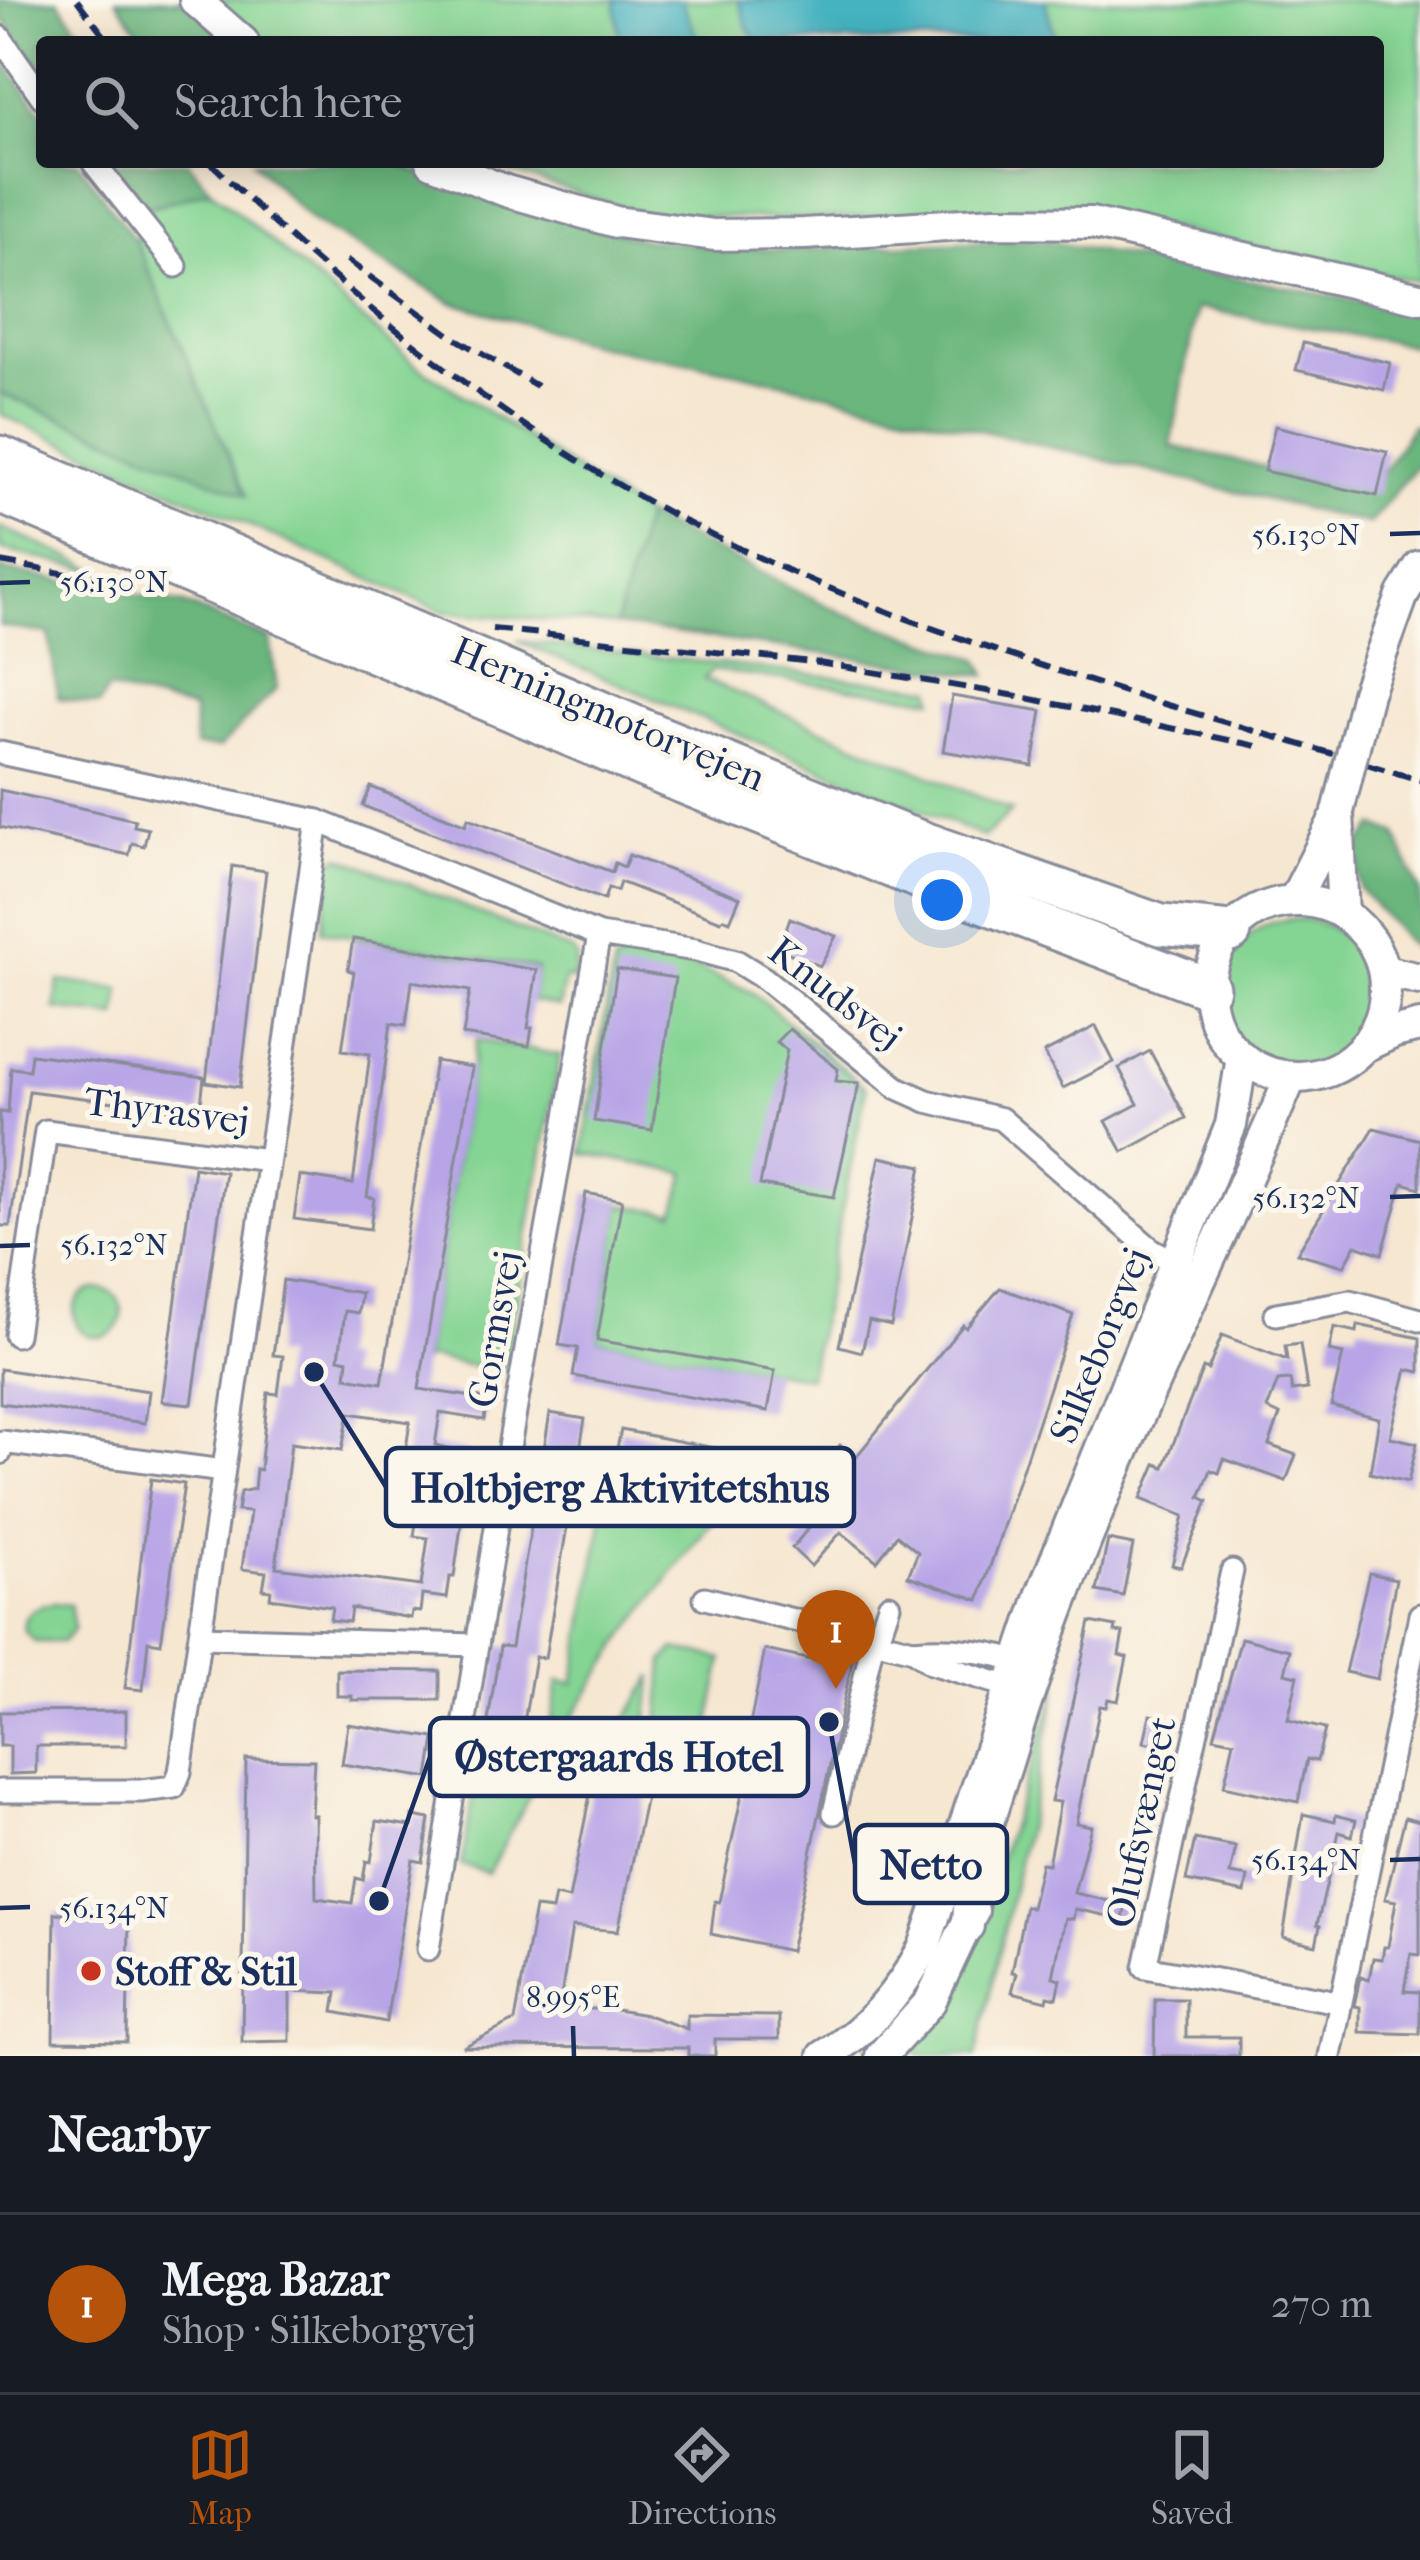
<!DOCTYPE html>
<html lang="en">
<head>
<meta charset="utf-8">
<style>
	body { margin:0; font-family:"IM FELL French Canon",serif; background:#242831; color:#f1f3f6 }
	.you { position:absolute; left:942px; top:900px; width:42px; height:42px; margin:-30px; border:9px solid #fff; border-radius:50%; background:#1a73e8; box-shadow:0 0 0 18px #1a73e833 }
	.badge { display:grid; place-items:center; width:78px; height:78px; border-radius:50%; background:#b45309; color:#fff; font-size:39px; font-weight:700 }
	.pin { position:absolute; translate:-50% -99px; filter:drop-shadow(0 3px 6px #0008) }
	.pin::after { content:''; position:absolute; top:63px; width:42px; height:36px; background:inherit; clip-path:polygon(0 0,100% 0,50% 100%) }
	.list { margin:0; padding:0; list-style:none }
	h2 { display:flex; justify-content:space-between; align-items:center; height:156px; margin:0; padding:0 48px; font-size:51px }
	h2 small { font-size:39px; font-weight:400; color:#9ea1a6 }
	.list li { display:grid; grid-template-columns:78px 1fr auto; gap:36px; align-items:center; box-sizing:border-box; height:180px; padding:0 48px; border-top:3px solid #363941 }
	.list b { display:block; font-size:45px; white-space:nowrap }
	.list p { margin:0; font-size:39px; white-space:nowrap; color:#9ea1a6 }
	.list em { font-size:39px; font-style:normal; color:#9ea1a6 }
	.icon { flex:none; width:66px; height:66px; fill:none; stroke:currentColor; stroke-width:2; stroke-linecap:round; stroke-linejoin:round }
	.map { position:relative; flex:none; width:1420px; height:2056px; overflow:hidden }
	.search { position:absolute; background:#171b24; box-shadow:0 6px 30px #0003; left:36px; right:36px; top:36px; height:132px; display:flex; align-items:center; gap:30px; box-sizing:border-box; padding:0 42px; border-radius:12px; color:#9ea1a6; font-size:45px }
	.sheet { height:336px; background:#171b24 }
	nav { display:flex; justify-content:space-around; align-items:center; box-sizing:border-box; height:168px; border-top:3px solid #363941; background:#171b24; font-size:33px; color:#9ea1a6 }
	nav a { display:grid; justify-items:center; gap:6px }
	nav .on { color:#b45309 }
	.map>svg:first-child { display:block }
	.green { fill:#84d493; stroke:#508278; stroke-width:3 }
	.forest { fill:#6bb67d; stroke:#43726e; stroke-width:3 }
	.water { fill:#45b3c0; stroke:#30718f; stroke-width:3 }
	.building { fill:#b8a5e7; fill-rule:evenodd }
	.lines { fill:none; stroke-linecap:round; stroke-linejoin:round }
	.street-casing { stroke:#888b98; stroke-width:27 }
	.secondary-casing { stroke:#888b98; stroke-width:36 }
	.highway-casing { stroke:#888b98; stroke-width:45 }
	.street { stroke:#fff; stroke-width:21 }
	.secondary { stroke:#fff; stroke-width:30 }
	.highway { stroke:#fff; stroke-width:39 }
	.rail { stroke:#1b2f5e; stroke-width:6; stroke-dasharray:18 9; stroke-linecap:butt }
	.secondary-bridge-casing { stroke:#888b98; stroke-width:36; stroke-linecap:butt }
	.secondary-bridge { stroke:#fff; stroke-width:30 }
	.ticks { fill:none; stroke:#1b2f5e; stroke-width:4.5 }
	.poi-dot { fill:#c8321e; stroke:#fbf7ec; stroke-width:4.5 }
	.labels { text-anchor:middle; stroke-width:10; stroke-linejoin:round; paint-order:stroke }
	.street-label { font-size:39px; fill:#1b2f5e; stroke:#fbf7ec }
	.poi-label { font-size:39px; font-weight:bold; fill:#1b2f5e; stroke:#fbf7ec; text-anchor:start }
	.ticks-label { font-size:30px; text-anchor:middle; fill:#1b2f5e; stroke:#fbf7ec; stroke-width:10; stroke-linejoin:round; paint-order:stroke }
	.leader { fill:none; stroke:#1b2f5e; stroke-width:4.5 }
	.callout-dot { fill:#1b2f5e; stroke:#fbf7ec; stroke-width:4.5 }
	.callout { fill:#fbf7ec; stroke:#1b2f5e; stroke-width:4.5 }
	.callout-label { font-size:42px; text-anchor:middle; font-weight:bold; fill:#1b2f5e }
</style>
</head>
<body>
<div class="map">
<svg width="1420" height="2056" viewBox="0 0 1420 2056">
	<rect width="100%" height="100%" fill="#fbf7ec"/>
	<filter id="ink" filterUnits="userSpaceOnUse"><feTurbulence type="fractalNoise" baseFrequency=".00833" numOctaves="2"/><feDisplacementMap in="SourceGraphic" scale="24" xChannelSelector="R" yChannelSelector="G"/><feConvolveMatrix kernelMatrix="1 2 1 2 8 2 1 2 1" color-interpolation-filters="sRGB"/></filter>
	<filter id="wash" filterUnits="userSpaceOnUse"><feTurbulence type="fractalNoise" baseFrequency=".004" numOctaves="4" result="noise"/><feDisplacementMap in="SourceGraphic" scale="48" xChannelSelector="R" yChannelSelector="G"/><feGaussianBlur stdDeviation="2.7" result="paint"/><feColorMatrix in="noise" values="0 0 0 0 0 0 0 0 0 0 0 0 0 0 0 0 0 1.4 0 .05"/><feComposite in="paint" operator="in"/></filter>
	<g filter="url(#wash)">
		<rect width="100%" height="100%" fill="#f6e7d1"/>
		<g class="green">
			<path d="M214 0H739L747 26 758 42H255Z"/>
			<path d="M1045 0H1420V282L1093 213 776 219 640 213 481 162H1378V42H1056Z"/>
			<path d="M211 190 415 364 645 516 616 625 444 612 0 414V393L245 494 136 242 146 208Z"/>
			<path d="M0 527 105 573 0 549Z"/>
			<path d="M517 641 932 688 934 699 712 670 704 679 1012 811 984 837Z"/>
			<path d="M340 856 572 951 577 958 574 980 565 978 559 1007 532 1001 537 969 322 931 330 862Z"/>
			<circle cx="1296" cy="993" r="74"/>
			<path d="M624 956 691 966 752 992 866 1088 809 1377 597 1340 621 1205 675 1213 686 1173 583 1153 614 964Z"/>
			<path d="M59 981 121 989 117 1017 55 1009Z"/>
			<path d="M476 1040 560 1055 504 1372 430 1358 424 1361Z"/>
			<circle cx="98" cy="1313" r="24"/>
			<path d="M610 1474 715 1492 717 1483 733 1486 732 1494 626 1634 571 1719 488 1873 461 1865 477 1775 501 1780 508 1767C551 1759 552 1716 558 1681L574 1683Z"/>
			<path d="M54 1603 70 1605 74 1629 62 1642H35L24 1631C21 1611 37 1606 54 1603Z"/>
			<path d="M675 1649 723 1659 700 1772 656 1763 651 1783 604 1772 615 1755 607 1750 653 1676 647 1723 659 1726 664 1661Z"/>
			<path d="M1058 1686 976 2056H922L913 2051 963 1966Z"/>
		</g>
		<g class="forest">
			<path d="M0 0H58L88 42H42V70L0 15Z"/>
			<path d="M116 0H192L229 42H147Z"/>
			<path d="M0 57 42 112V162H78L136 242 246 495 0 393Z"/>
			<path d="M111 162H188L211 190 146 208Z"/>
			<path d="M253 162H398L412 170 639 239 776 250 1037 239 1420 313V347L1197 308 1171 446 1372 491 1412 425 1420 427V461L1369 524 739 372 601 346 451 302 312 221Z"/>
			<path d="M645 516 843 613 979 659 987 676 616 625Z"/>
			<path d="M0 569 184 604 270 639 277 688 219 748 195 746 193 710 108 689 99 705 58 698 49 634 0 626Z"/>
			<path d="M1375 826 1396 834 1420 892V948L1410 945 1360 889 1354 852Z"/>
		</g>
		<g class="water">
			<path d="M615 0H681L699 42H620Z"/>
			<path d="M739 0H1045L1056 42H758L747 26Z"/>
		</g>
		<g id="blocks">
			<g class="building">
				<path d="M1303 343 1390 363 1384 390 1296 370Z"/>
				<path d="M1275 426 1387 452 1377 496 1264 471Z"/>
				<path d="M952 696 1042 711 1033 766 943 751Z"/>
				<path d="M371 787 466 825 468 818 612 872 615 863 624 867 629 855 740 897 730 921 723 918 721 921 620 882 617 891 608 888 604 900 363 806Z"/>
				<path d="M0 790 135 820 134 826 148 829 144 846 132 843 129 855 0 827Z"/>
				<path d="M232 866 266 871 240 1087 206 1082Z"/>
				<path d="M790 918 836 936 820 966 779 949Z"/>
				<path d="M353 939 537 970 528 1028H532L529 1046 463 1035 470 991 412 981 406 1025 391 1023 367 1197 374 1198 370 1229 294 1219 300 1176 353 1184 370 1054 342 1050 354 972 348 970Z"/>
				<path d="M617 969 675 978 652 1130 594 1121Z"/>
				<path d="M1096 1026 1114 1062 1063 1088 1044 1053Z"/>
				<path d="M789 1029 838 1069 836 1081 859 1083 834 1197 760 1185 787 1050 776 1042Z"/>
				<path d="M1150 1051 1186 1118 1123 1152 1106 1121 1138 1104 1119 1068Z"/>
				<path d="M31 1054 204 1077 200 1113 29 1091 10 1226H0V1112L8 1113 11 1068 29 1070Z"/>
				<path d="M435 1061 472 1067 419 1389 487 1399 484 1420 440 1413 435 1445 471 1453 454 1577H450L447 1598 422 1595 420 1612 412 1611 411 1618 351 1608 349 1622 330 1620 332 1607 270 1598 271 1590 263 1589 266 1572 242 1569 250 1512 237 1511 240 1492 254 1489 256 1469 260 1470 268 1393 278 1394 283 1356 273 1355 283 1280 361 1293 358 1313 345 1311 339 1358 348 1360 346 1377 382 1383ZM349 1413 410 1422 404 1462 438 1466 431 1514 427 1519 417 1517 414 1536 428 1538 421 1586 276 1567 291 1443 342 1450Z"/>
				<path d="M1374 1128 1420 1140V1188L1403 1183 1382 1254 1356 1245 1344 1266 1297 1253Z"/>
				<path d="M880 1157 922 1166 891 1326 869 1321 862 1352 839 1346Z"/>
				<path d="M194 1167 225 1172 192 1404 162 1401Z"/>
				<path d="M586 1193 622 1200 597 1340 775 1371 768 1411 573 1376 578 1348 559 1345Z"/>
				<path d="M1000 1288 1073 1315 979 1600 908 1576 918 1552 897 1535 877 1561 841 1532 811 1566 792 1548 821 1513 794 1505 840 1445 856 1457 963 1325 966 1328Z"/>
				<path d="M1358 1325 1420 1338V1372L1407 1369 1390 1437 1417 1443 1408 1482 1370 1473 1379 1418 1331 1406 1343 1354 1329 1351 1334 1327 1357 1332Z"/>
				<path d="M1222 1335 1287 1360 1285 1346 1300 1344 1307 1389 1292 1391 1290 1380 1278 1381 1267 1409 1280 1415 1269 1445 1296 1455 1286 1481 1224 1459 1219 1473 1211 1470 1200 1497 1208 1501 1181 1567 1172 1565 1184 1516 1141 1499 1156 1464 1164 1467 1203 1368 1208 1370Z"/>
				<path d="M0 1369 149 1391 145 1423 0 1403Z"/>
				<path d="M550 1413 585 1419 545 1658 535 1657 519 1752 504 1749 499 1775 483 1772 488 1747 484 1746 500 1646 511 1647Z"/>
				<path d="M621 1430 725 1450 722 1464 737 1467 733 1486 717 1483 720 1469 663 1459 660 1476 614 1462Z"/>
				<path d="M151 1479 184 1484 161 1643 148 1641 143 1690 125 1688Z"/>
				<path d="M1108 1540 1133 1545 1123 1596 1097 1591Z"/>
				<path d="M1369 1573 1396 1579 1377 1679 1345 1672Z"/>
				<path d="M1090 1622 1116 1627 1115 1632 1123 1633 1119 1655 1127 1657 1118 1701 1108 1699 1106 1707 1100 1706 1076 1823 1091 1826 1074 1893 1126 1905 1123 1919 1075 1909 1073 1919 1065 1918 1053 1977 1061 1979 1057 1998 1048 1996 1047 2001 1012 1992 1017 1973 1012 1972 1025 1906 1031 1908 1041 1863 1048 1864 1060 1802 1051 1801Z"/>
				<path d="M1241 1638 1290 1650 1285 1673 1298 1676 1288 1720 1325 1729 1317 1761 1307 1759 1298 1802 1224 1786 1234 1741 1214 1737Z"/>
				<path d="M833 1649 854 1653 790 1951 711 1934 715 1901 719 1902 742 1794 736 1793 765 1650 830 1664Z"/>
				<path d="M337 1670 440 1671V1700H352V1696H337Z"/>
				<path d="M126 1711V1746H36V1773L10 1774V1746H0V1712Z"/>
				<path d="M1150 1715 1167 1718 1161 1745 1144 1742Z"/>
				<path d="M348 1724 435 1738 429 1778 342 1764Z"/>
				<path d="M246 1759 314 1760 311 1815H315L316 1898 352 1903 356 1878 363 1880 366 1861 371 1862 377 1821 412 1826 413 1816 430 1819 423 1862 413 1860 386 2022 334 2012 337 1993 290 1991V2041L242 2042Z"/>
				<path d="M595 1770 649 1782 618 1931 572 1927 559 2009H610L647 2015 687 2029V2015L779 2016V2039H715V2056H688V2048L463 2047 515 2021 535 1908 552 1910 555 1896 569 1899Z"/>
				<path d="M1303 1814 1335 1821 1336 1815 1356 1820 1352 1836 1339 1832 1317 1925 1320 1926 1316 1945 1283 1937Z"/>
				<path d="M1405 1817 1420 1821V1955L1411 1954 1405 1991 1420 1992V2034L1360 2032V2007L1355 2006 1361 1977 1369 1980 1373 1958 1382 1959 1384 1947H1388L1396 1901 1385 1899Z"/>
				<path d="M1195 1839 1236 1847 1230 1874 1248 1877 1245 1893 1186 1881Z"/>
				<path d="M55 1913 129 1914 127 2042 53 2041Z"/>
				<path d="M1155 1999H1186V2037H1239V2056H1154Z"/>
			</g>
		</g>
	</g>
	<g filter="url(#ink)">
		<use href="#blocks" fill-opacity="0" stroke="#888b98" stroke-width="3"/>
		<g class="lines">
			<defs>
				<g id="street">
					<path d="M0 37 42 97"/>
					<path d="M93 162 176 266"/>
					<path d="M0 753 318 821 599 935 696 950 736 961 765 979 898 1088 927 1101 1001 1119 1151 1249 1185 1267"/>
					<path d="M1276 1314 1350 1301 1420 1320"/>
					<path d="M16 1335 46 1131 268 1160"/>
					<path d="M0 1453 2 1442 223 1471"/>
					<path d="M1232 1571 1145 1967 1338 2002"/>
					<path d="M705 1598 913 1650C951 1646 996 1652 1032 1665"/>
					<path d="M201 1637 477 1645"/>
					<path d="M877 1641 889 1605"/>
					<path d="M913 1650 931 1663 1024 1691"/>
					<path d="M0 1791H141L174 1787 180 1772 318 821"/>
					<path d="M834 1813 873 1641"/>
					<path d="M428 1949 511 1435 599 935"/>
					<path d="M1330 2056 1420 1615"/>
				</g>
				<g id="secondary">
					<path d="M195 0 243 42"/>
					<path d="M432 162 506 191 616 222 714 235 804 234 995 222 1091 223 1420 298"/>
					<path d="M1403 594 1420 566"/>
					<path d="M1338 812 1343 914"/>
					<path d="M1294 901 1333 823"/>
					<circle cx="1297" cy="989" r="88"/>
					<path d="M1384 971 1420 979"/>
					<path d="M1363 1047 1395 1032 1420 1026"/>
					<path d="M968 1926C969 1866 994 1807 1011 1750 1082 1517 1195 1300 1291 1077"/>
					<path d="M824 2056C869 2030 900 1992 924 1947L1041 1596 1231 1125 1242 1057"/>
					<path d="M881 2056 930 2002 973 1911"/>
				</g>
				<g id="highway">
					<path d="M0 456 659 736 904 835 1161 925 1231 932"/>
					<path d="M0 493 650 770 900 871 1209 988"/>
				</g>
			</defs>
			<use href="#street" class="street-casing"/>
			<use href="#secondary" class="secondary-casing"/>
			<use href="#highway" class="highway-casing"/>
			<use href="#street" class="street"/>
			<use href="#secondary" class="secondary"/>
			<use href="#highway" class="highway"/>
			<g class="rail">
				<path d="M77 0 109 42"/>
				<path d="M210 162C349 298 497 421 669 513 904 638 1167 703 1420 780"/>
				<path d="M347 260 453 337 537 386"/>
				<path d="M0 562 112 582"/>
				<path d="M492 629 813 662 1017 696 1262 747"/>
			</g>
			<defs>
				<path id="secondary-bridge" d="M1338 812 1367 693 1403 594"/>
			</defs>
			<use href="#secondary-bridge" class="secondary-bridge-casing"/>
			<use href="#secondary-bridge" class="secondary-bridge"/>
		</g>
	</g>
	<path class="ticks" d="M1390 534 1420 533M0 583 30 582M1390 1197 1420 1196M0 1246 30 1245M1390 1860 1420 1859M0 1908 30 1907M573 2026 574 2056"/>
	<circle class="poi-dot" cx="91" cy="1971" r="12"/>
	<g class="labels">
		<g class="street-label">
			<text transform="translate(609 713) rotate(23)" y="14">Herningmotorvejen</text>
			<text transform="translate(836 993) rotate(38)" y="14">Knudsvej</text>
			<text transform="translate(167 1110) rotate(7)" y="14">Thyrasvej</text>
			<text transform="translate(494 1329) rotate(-80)" y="14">Gormsvej</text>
			<text transform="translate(1099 1345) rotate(-68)" y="14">Silkeborgvej</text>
			<text transform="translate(1140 1822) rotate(-78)" y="14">Olufsvænget</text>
		</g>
		<g class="poi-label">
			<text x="115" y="1985">Stoff &amp; Stil</text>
		</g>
	</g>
	<g class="ticks-label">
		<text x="1306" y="545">56.130°N</text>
		<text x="114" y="592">56.130°N</text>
		<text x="1306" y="1208">56.132°N</text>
		<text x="114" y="1255">56.132°N</text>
		<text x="1306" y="1870">56.134°N</text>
		<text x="114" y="1918">56.134°N</text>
		<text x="573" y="2007">8.995°E</text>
	</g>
	<path class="leader" d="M314 1372L386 1487M379 1901L430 1757M829 1722L855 1864"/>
	<g class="callout-dot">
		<circle cx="314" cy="1372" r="12"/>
		<circle cx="379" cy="1901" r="12"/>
		<circle cx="829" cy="1722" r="12"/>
	</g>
	<g class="callout">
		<rect x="386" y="1448" width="468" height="78" rx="12"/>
		<rect x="430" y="1718" width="378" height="78" rx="12"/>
		<rect x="855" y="1825" width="152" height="78" rx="12"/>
	</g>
	<g class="callout-label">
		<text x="620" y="1502">Holtbjerg Aktivitetshus</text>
		<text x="619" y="1771">Østergaards Hotel</text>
		<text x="931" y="1879">Netto</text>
	</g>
</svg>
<div class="you"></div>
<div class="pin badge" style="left:836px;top:1689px">1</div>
<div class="search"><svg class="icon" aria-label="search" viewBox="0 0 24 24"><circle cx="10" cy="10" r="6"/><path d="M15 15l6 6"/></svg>Search here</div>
</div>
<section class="sheet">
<h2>Nearby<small></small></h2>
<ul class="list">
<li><span class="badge">1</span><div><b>Mega Bazar</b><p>Shop · Silkeborgvej</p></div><em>270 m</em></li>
</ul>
</section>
<nav>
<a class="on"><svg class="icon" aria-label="map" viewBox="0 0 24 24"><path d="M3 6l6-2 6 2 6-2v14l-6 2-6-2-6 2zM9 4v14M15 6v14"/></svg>Map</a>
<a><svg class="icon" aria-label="directions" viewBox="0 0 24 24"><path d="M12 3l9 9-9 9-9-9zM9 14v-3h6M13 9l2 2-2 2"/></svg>Directions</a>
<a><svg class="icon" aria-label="saved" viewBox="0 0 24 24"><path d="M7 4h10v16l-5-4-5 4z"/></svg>Saved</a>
</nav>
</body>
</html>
